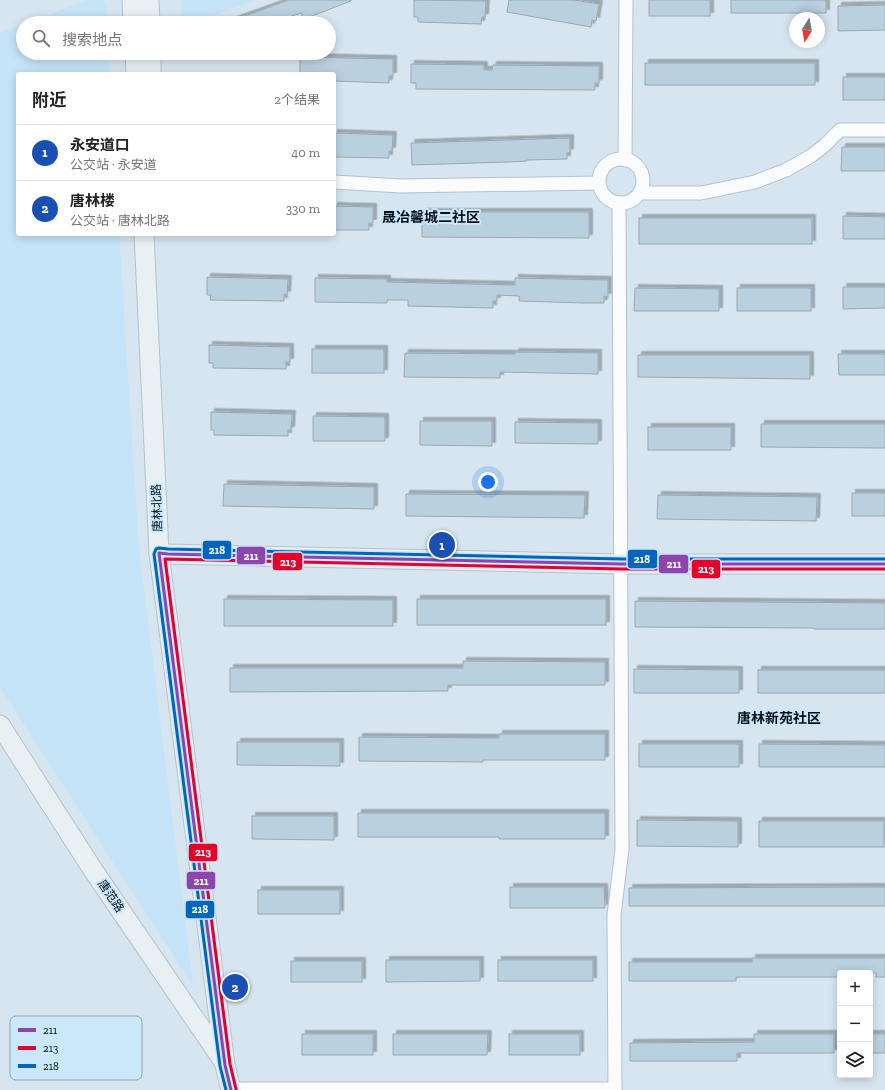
<!DOCTYPE html>
<html lang="zh">
<head>
<meta charset="utf-8">
<style>
	body { margin:0; font-family:"Zilla Slab","Noto Sans SC",serif; background:#f2f2f2; color:#222 }
	.controls { position:absolute; right:12px; bottom:12px; display:grid; overflow:hidden; border-radius:4px; box-shadow:0 2px 10px #0003 }
	.controls button { width:36px; height:36px; display:grid; place-items:center; padding:0; border:0; border-bottom:1px solid #e0e0e0; background:#fff; color:#222; font:20px sans-serif }
	.compass { position:absolute; left:789px; top:12px; width:36px; height:36px; border-radius:50%; background:#fff; box-shadow:0 2px 10px #0003; rotate:191deg }
	.you { position:absolute; left:488px; top:482px; width:14px; height:14px; margin:-10px; border:3px solid #fff; border-radius:50%; background:#1a73e8; box-shadow:0 0 0 6px #1a73e833 }
	.badge { display:grid; place-items:center; width:26px; height:26px; border-radius:50%; background:#4e5b64; color:#fff; font-size:13px; font-weight:700 }
	.pin { position:absolute; translate:-50% -50%; border:2px solid #fff; box-shadow:0 1px 4px #0006 }
	.list { margin:0; padding:0; list-style:none }
	h2 { display:flex; justify-content:space-between; align-items:center; height:52px; margin:0; padding:0 16px; font-size:17px }
	h2 small { font-size:13px; font-weight:400; color:#767676 }
	.list li { display:grid; grid-template-columns:26px 1fr auto; gap:12px; align-items:center; box-sizing:border-box; height:56px; padding:0 16px; border-top:1px solid #e0e0e0 }
	.list b { display:block; font-size:15px; white-space:nowrap }
	.list p { margin:0; font-size:13px; white-space:nowrap; color:#767676 }
	.list em { font-size:13px; font-style:normal; color:#767676 }
	.icon { flex:none; width:22px; height:22px; fill:none; stroke:currentColor; stroke-width:2; stroke-linecap:round; stroke-linejoin:round }
	.map { position:relative; flex:none; width:885px; height:1090px; overflow:hidden }
	.search { position:absolute; background:#fff; box-shadow:0 2px 10px #0003; left:16px; top:16px; width:320px; height:44px; display:flex; align-items:center; gap:10px; box-sizing:border-box; padding:0 14px; border-radius:22px; color:#767676; font-size:15px }
	.panel { position:absolute; background:#fff; box-shadow:0 2px 10px #0003; left:16px; top:72px; width:320px; height:164px; border-radius:4px }
	.map>svg:first-child { display:block }
	.built { fill:#c5e4f8 }
	.building { fill:#b9d0de; stroke:#9ba8b1; filter:url(#shadow) }
	.lines { fill:none; stroke-linecap:round; stroke-linejoin:round }
	.street-casing { stroke:#b4c2cb; stroke-width:15 }
	.secondary-casing { stroke:#b4c2cb; stroke-width:21 }
	.street { stroke:#f9fbfd; stroke-width:13 }
	.secondary { stroke:#e9f0f4; stroke-width:19 }
	.bus-1-casing { stroke:#cbe8fa; stroke-width:6 }
	.bus-2-casing { stroke:#cbe8fa; stroke-width:6 }
	.bus-3-casing { stroke:#cbe8fa; stroke-width:6 }
	.bus-1 { stroke:#8e44ad; stroke-width:3 }
	.bus-2 { stroke:#e4002b; stroke-width:3 }
	.bus-3 { stroke:#0065bd; stroke-width:3 }
	.labels { text-anchor:middle; stroke-width:4; stroke-linejoin:round; paint-order:stroke }
	.street-label { font-size:12px; fill:#041018; stroke:#cbe8fa }
	.quarter-label { font-size:14px; font-weight:bold; fill:#041018; stroke:#cbe8fa }
	.key { fill:#cbe8fa; stroke:#8fa7b6; stroke-width:1 }
	.key-label { font-size:11px; fill:#041018 }
	.line-badge { stroke:#cbe8fa; stroke-width:1.5 }
	.badge-label { font-size:11px; text-anchor:middle; font-weight:bold; fill:#fff }
</style>
</head>
<body>
<div class="map">
<svg width="885" height="1090" viewBox="0 0 885 1090">
	<defs>
		<filter id="shadow"><feDropShadow dx="3.5" dy="-3.5" stdDeviation="0" flood-color="#0004"/></filter>
	</defs>
	<rect width="100%" height="100%" fill="#d6e5f0"/>
	<g class="built">
		<path d="M88 0H104L106 5 107 23H27Z"/>
		<path d="M182 0H256L193 23H181Z"/>
		<path d="M23 24V53H108L109 74H18V234H119L139 550 193 986 0 687V33Z"/>
	</g>
	<g class="building">
		<path d="M289 0H351V1L304 19 301 13 283 19 285 23H229L228 22Z"/>
		<path d="M414 0 486 1 485 17H482L481 24 418 22V17H414Z"/>
		<path d="M509 0H574L599 4 596 21 592 20 591 27 507 12Z"/>
		<rect x="649" y="0" width="61" height="16"/>
		<rect x="731" y="0" width="95" height="13"/>
		<path d="M885 5V30L838 31V6Z"/>
		<path d="M300 57 393 59V76H389V83L334 81V74H300Z"/>
		<rect x="645" y="63" width="170" height="22"/>
		<path d="M411 64 484 65V70H492L493 65 599 66V83H595V90L416 89V83H411Z"/>
		<rect x="843" y="77" width="42" height="23"/>
		<path d="M334 133 393 135 392 151H389V158L334 157Z"/>
		<path d="M570 138V152L567 153V159L527 160V161L509 162 412 165 411 143Z"/>
		<path d="M842 147H885V171H841Z"/>
		<path d="M334 206 373 207V223H369V230H334Z"/>
		<path d="M422 212H589V238L422 237Z"/>
		<path d="M843 216 885 217V239H843Z"/>
		<rect x="639" y="218" width="173" height="26"/>
		<path d="M207 277 288 279 287 295 284 294V301L210 300 211 295H207Z"/>
		<path d="M315 278 387 279V282L515 285V278L608 280V297L604 296V303H583L519 301V296L497 295V301H493V308L408 306V300H387V303L315 302Z"/>
		<path d="M843 287H885V308L843 309Z"/>
		<path d="M635 288 719 289V311H634Z"/>
		<rect x="737" y="288" width="74" height="23"/>
		<path d="M209 345 290 347V362H286V369L213 368V363H209Z"/>
		<rect x="312" y="349" width="72" height="24"/>
		<path d="M515 352 598 353V374L500 372V378L404 377 405 353 515 354Z"/>
		<path d="M838 354H885V375H839Z"/>
		<path d="M638 355H810V379L638 377Z"/>
		<path d="M211 412 292 414 291 430H288V436L214 435V430H211Z"/>
		<path d="M313 416 385 417V441H313Z"/>
		<path d="M420 421H492V446L420 445Z"/>
		<path d="M515 422 598 423V444L515 443Z"/>
		<path d="M761 424H885V448L761 447Z"/>
		<rect x="648" y="427" width="83" height="23"/>
		<path d="M224 484 374 487V509L223 506Z"/>
		<rect x="852" y="493" width="33" height="23"/>
		<path d="M406 494 585 495 584 518 406 516Z"/>
		<path d="M658 495 817 497 816 521 657 519Z"/>
		<path d="M224 599 393 600V626H224Z"/>
		<rect x="417" y="599" width="189" height="26"/>
		<path d="M635 601 885 603V629H814V628L635 627Z"/>
		<path d="M463 661 605 662V685H448V691L230 692V668H463Z"/>
		<path d="M634 669 739 670V693H634Z"/>
		<rect x="758" y="670" width="127" height="23"/>
		<path d="M499 734H605V760H483V762L359 761V737L499 738Z"/>
		<path d="M237 742H340V766L237 765Z"/>
		<rect x="639" y="744" width="100" height="23"/>
		<path d="M759 744 885 745V767H759Z"/>
		<path d="M358 813H605V839H499V837H358Z"/>
		<path d="M252 816H334V840L252 839Z"/>
		<path d="M637 820 738 821V847L637 846Z"/>
		<rect x="759" y="821" width="125" height="26"/>
		<path d="M510 887H604L605 908H510Z"/>
		<path d="M869 887H885V906H629V888Z"/>
		<rect x="258" y="890" width="82" height="24"/>
		<path d="M752 958H885V977H876V973H840V977H736V981H629V962H752Z"/>
		<path d="M386 960H480V981L386 982Z"/>
		<rect x="498" y="960" width="95" height="21"/>
		<rect x="291" y="961" width="71" height="21"/>
		<rect x="302" y="1034" width="71" height="21"/>
		<path d="M393 1034H488L487 1055H393Z"/>
		<rect x="509" y="1034" width="71" height="21"/>
		<path d="M754 1034H834V1053H737V1061H630V1043L754 1042Z"/>
		<rect x="870" y="1034" width="15" height="19"/>
	</g>
	<g class="lines">
		<defs>
			<g id="street">
				<circle cx="621" cy="181" r="22"/>
				<path d="M625 160 626 0"/>
				<path d="M334 182 401 186 599 183"/>
				<path d="M639 193H701L755 182 786 170 811 156 825 145 840 130H885"/>
				<path d="M231 1090 241 1089H615"/>
				<path d="M615 1090 614 915 622 849 619 203"/>
			</g>
			<g id="secondary">
				<path d="M132 0 133 23"/>
				<path d="M149 0 150 23"/>
				<path d="M135 53 136 74"/>
				<path d="M151 53V74"/>
				<path d="M144 234 159 553 225 1065 231 1090"/>
				<path d="M159 553 168 554 621 564H885"/>
				<path d="M0 725 93 870 224 1062"/>
			</g>
		</defs>
		<use href="#street" class="street-casing"/>
		<use href="#secondary" class="secondary-casing"/>
		<use href="#street" class="street"/>
		<use href="#secondary" class="secondary"/>
		<defs>
			<path id="bus-1" d="M231 1090 225 1065 159 553 168 554 621 564H885"/>
			<path id="bus-2" d="M236 1089 230 1064 165 559 621 569H885"/>
			<path id="bus-3" d="M226 1090 220 1066 154 554 156 549 159 548 168 549 621 559H885"/>
		</defs>
		<use href="#bus-1" class="bus-1-casing"/>
		<use href="#bus-2" class="bus-2-casing"/>
		<use href="#bus-3" class="bus-3-casing"/>
		<use href="#bus-1" class="bus-1"/>
		<use href="#bus-2" class="bus-2"/>
		<use href="#bus-3" class="bus-3"/>
	</g>
	<g class="labels">
		<g class="street-label">
			<text transform="translate(157 508) rotate(-92)" y="4">唐林北路</text>
			<text transform="translate(111 896) rotate(56)" y="4">唐范路</text>
		</g>
		<g class="quarter-label">
			<text x="431" y="222">晟冶馨城二社区</text>
			<text x="779" y="723">唐林新苑社区</text>
		</g>
	</g>
	<rect x="10" y="1016" width="132" height="64" rx="6" class="key"/>
	<rect x="18" y="1028" width="18" height="4" fill="#8e44ad"/>
	<rect x="18" y="1046" width="18" height="4" fill="#e4002b"/>
	<rect x="18" y="1064" width="18" height="4" fill="#0065bd"/>
	<g class="key-label">
		<text x="43" y="1034">211</text>
		<text x="43" y="1052">213</text>
		<text x="43" y="1070">218</text>
	</g>
	<g class="line-badge">
		<rect x="202" y="540" width="30" height="20" rx="4" fill="#0065bd"/>
		<rect x="236" y="546" width="30" height="19" rx="4" fill="#8e44ad"/>
		<rect x="627" y="549" width="31" height="20" rx="4" fill="#0065bd"/>
		<rect x="272" y="552" width="31" height="19" rx="4" fill="#e4002b"/>
		<rect x="658" y="554" width="31" height="20" rx="4" fill="#8e44ad"/>
		<rect x="691" y="559" width="30" height="20" rx="4" fill="#e4002b"/>
		<rect x="188" y="843" width="30" height="19" rx="4" fill="#e4002b"/>
		<rect x="186" y="871" width="30" height="19" rx="4" fill="#8e44ad"/>
		<rect x="185" y="900" width="30" height="19" rx="4" fill="#0065bd"/>
	</g>
	<g class="badge-label">
		<text x="217" y="554">218</text>
		<text x="251" y="560">211</text>
		<text x="642" y="563">218</text>
		<text x="288" y="566">213</text>
		<text x="674" y="568">211</text>
		<text x="706" y="573">213</text>
		<text x="203" y="856">213</text>
		<text x="201" y="885">211</text>
		<text x="200" y="913">218</text>
	</g>
</svg>
<div class="controls">
<button>+</button>
<button>−</button>
<button><svg class="icon" aria-label="layers" viewBox="0 0 24 24"><path d="M12 4l9 5-9 5-9-5zM3 14l9 5 9-5"/></svg></button>
</div>
<svg class="compass" viewBox="-18 -18 36 36"><path d="M0-13l5 13h-10z" fill="#e53935"/><path d="M0 13l5-13h-10z" fill="#767676"/></svg>
<div class="you"></div>
<div class="pin badge" style="left:442px;top:545px;background:#1a4fb4">1</div>
<div class="pin badge" style="left:235px;top:987px;background:#1a4fb4">2</div>
<div class="search"><svg class="icon" aria-label="search" viewBox="0 0 24 24"><circle cx="10" cy="10" r="6"/><path d="M15 15l6 6"/></svg>搜索地点</div>
<section class="panel">
<h2>附近<small>2个结果</small></h2>
<ul class="list">
<li><span class="badge" style="background:#1a4fb4">1</span><div><b>永安道口</b><p>公交站 · 永安道</p></div><em>40 m</em></li>
<li><span class="badge" style="background:#1a4fb4">2</span><div><b>唐林楼</b><p>公交站 · 唐林北路</p></div><em>330 m</em></li>
</ul>
</section>
</div>
</body>
</html>
